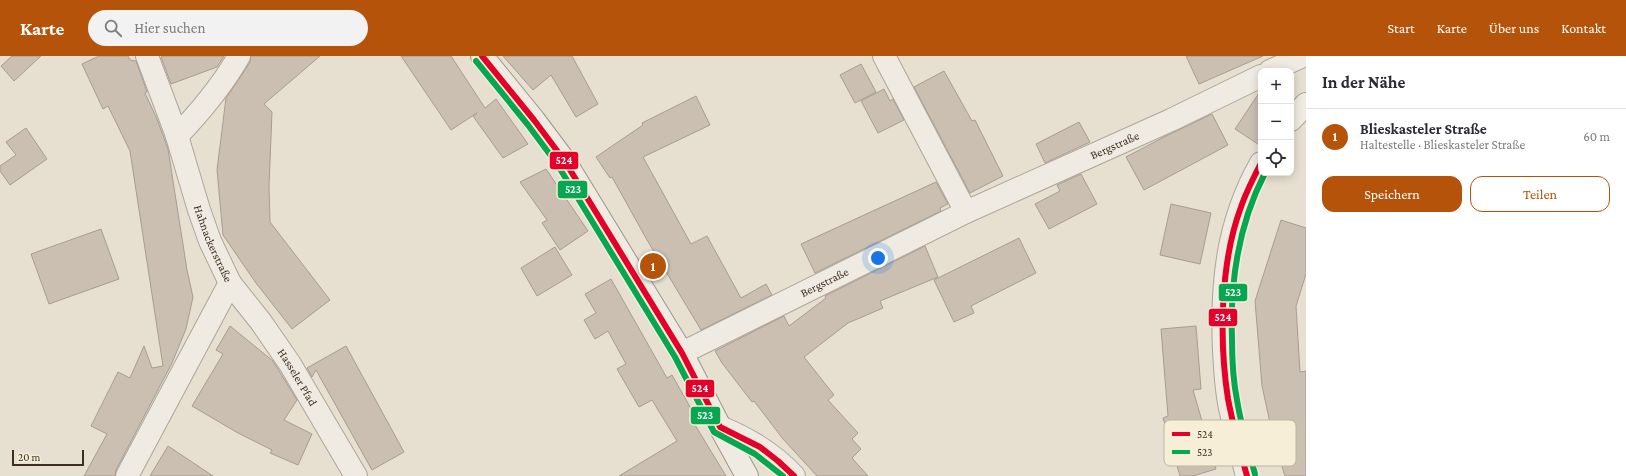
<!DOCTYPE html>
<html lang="de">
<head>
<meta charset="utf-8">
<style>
	body { margin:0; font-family:"Crimson Pro",serif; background:#f2f2f3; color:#2b2b33 }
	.controls { position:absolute; right:12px; top:12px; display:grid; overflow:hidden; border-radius:8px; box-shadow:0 2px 10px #0003 }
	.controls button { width:36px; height:36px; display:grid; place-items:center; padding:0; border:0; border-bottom:1px solid #e1e1e2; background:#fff; color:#2b2b33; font:20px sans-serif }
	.scale { position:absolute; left:12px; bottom:10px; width:72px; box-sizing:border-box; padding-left:4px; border:2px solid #3d2e20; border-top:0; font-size:11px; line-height:14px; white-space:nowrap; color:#3d2e20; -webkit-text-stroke:3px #f7eed8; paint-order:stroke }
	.you { position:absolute; left:878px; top:202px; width:14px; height:14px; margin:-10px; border:3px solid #fff; border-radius:50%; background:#1a73e8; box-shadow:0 0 0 6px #1a73e833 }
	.badge { display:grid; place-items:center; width:26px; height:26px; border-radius:50%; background:#b45309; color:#fff; font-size:13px; font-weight:700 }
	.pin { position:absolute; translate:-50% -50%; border:2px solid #fff; box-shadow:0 1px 4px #0006 }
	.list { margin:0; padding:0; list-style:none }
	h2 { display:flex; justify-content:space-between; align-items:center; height:52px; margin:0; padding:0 16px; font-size:17px }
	h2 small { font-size:13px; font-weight:400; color:#7c7c81 }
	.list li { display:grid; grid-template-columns:26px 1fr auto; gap:12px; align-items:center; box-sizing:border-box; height:56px; padding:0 16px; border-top:1px solid #e1e1e2 }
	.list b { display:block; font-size:15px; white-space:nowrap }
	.list p { margin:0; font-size:13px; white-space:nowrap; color:#7c7c81 }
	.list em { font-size:13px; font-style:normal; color:#7c7c81 }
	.actions { display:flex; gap:8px; padding:12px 16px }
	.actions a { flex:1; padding:9px 0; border:1px solid #b45309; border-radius:12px; text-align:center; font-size:14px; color:#b45309 }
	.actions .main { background:#b45309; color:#fff }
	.icon { flex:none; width:22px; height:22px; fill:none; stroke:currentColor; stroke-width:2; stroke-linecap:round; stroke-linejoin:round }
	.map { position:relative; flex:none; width:1306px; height:420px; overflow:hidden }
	header { display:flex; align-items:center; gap:24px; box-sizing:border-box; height:56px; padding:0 20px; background:#b45309; color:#fff }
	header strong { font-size:19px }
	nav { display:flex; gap:22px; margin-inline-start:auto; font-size:14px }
	.search { width:280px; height:36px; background:#f2f2f3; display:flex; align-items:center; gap:10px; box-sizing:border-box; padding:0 14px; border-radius:22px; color:#7c7c81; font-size:15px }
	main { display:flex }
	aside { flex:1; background:#fff }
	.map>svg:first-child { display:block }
	.building { fill:#cbbfb2; stroke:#a89c90 }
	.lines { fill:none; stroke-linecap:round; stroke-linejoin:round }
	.street-casing { stroke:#ada599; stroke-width:24 }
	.secondary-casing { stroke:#9c958a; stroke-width:24 }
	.street { stroke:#efebe3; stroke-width:22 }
	.secondary { stroke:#efebe3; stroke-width:22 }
	.bus-1-casing { stroke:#f7eed8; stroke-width:9 }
	.bus-2-casing { stroke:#f7eed8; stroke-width:9 }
	.bus-1 { stroke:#e4002b; stroke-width:6 }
	.bus-2 { stroke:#07a650; stroke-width:6 }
	.labels { text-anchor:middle; stroke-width:4; stroke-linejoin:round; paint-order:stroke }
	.street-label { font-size:12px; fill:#3d2e20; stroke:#f7eed8 }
	.key { fill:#f7eed8; stroke:#bfb4a1; stroke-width:1 }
	.key-label { font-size:11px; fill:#3d2e20 }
	.line-badge { stroke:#f7eed8; stroke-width:1.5 }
	.badge-label { font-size:11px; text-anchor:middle; font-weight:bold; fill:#fff }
</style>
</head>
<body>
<header>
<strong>Karte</strong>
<div class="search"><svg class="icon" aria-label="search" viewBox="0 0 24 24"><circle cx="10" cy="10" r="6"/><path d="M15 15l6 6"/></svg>Hier suchen</div>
<nav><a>Start</a><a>Karte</a><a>Über uns</a><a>Kontakt</a></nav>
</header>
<main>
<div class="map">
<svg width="1306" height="420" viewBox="0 0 1306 420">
	<rect width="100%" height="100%" fill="#e7e0d1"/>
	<g class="building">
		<path d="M12 0H41L14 25 1 10Z"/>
		<path d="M99 0H128L130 4 136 5 147 36 145 37 157 63 168 93 187 214 193 241 186 273 172 307 116 414 115 420H84L107 378 91 370 118 316 130 322 144 290 152 312 163 310 130 95 108 50 103 53 82 8Z"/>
		<path d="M163 0H224L217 11 171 28 161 1Z"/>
		<path d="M251 0H320L264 48 272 56 269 130 270 166 330 244 292 273 256 227 223 179 217 114 226 42 243 17 250 6Z"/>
		<path d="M401 0H451L485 52 496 43 528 88 503 102 473 60 477 57 451 74Z"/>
		<path d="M503 0H572L598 48 576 61 551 19 533 34Z"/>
		<path d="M1186 0H1263L1199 28Z"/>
		<path d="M861 8 876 36 855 47 840 19Z"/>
		<path d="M944 15 972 65 975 64 1003 120 970 137 914 31Z"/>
		<path d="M884 33 890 45 893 43 904 64 878 77 861 45Z"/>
		<path d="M1261 34V90L1235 73Z"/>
		<path d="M696 40 710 69 643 101 691 188 707 180 741 242 766 228 772 239 701 274 647 184 612 121 610 122 596 101 643 69 642 67Z"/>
		<path d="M1212 58 1228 89 1144 134 1126 101 1166 80Z"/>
		<path d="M1079 66 1090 86 1045 107 1036 88Z"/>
		<path d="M26 72 47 103 10 129 0 115V110L16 99 6 86Z"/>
		<path d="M546 113 588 175 560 194 542 167 547 164 520 126Z"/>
		<path d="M1081 118 1097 148 1049 173 1035 148 1060 135 1057 129Z"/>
		<path d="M936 126 948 148 940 152 941 155 815 217 801 188Z"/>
		<path d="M1171 148 1211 157 1200 208 1160 199Z"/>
		<path d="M1281 164 1306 172V218L1296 250 1300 316 1306 315V420H1285L1274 385 1262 330 1255 245Z"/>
		<path d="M101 173 119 223 49 248 31 198Z"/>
		<path d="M1019 182 1036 217 971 250 974 257 954 266 934 224Z"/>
		<path d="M925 190 938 221 880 245 883 252 848 267 804 301 834 339 828 344 858 377 852 383 861 393 852 402 868 420H817L783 383 754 345 752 346 722 307 715 295 784 260 789 270 826 242 825 240Z"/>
		<path d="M555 191 572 219 537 240 521 212Z"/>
		<path d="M611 223 667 322 672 319 693 356 689 359 726 420H619L677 385 652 344 639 351 617 313 626 308 608 275 595 283 584 264 596 257 585 238Z"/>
		<path d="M230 270 273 305 297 344 284 364 312 378 298 409 270 397 272 394 238 377 192 350 223 298 216 294Z"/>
		<path d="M1196 270 1201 333 1193 334 1216 413 1193 420H1180L1163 362 1168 360 1161 273Z"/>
		<path d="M346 290 404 396 372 414 316 314 312 321 307 312Z"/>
		<path d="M168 390 213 420H150Z"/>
	</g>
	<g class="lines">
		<defs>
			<g id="street">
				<path id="s1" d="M147 0 177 80 199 154 210 185 230 227 261 266 290 308 356 420"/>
				<path d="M884 0 966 156"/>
				<path d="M1270 15 1303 0"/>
				<path d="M1291 64 1306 48"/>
				<path d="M177 80C201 55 222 30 239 0"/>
				<path id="s2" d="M682 297 966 156 1171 64 1261 20"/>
				<path d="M720 371C747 382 774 398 794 420"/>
				<path d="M127 420 230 227"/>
				<path d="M1247 420C1241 397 1235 375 1230 352 1226 334 1225 314 1224 295 1221 227 1227 167 1261 107"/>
			</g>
			<path id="secondary" d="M482 0 534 64 564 104 682 297 720 371 747 420"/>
		</defs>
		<use href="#street" class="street-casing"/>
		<use href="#secondary" class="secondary-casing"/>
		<use href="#street" class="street"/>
		<use href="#secondary" class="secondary"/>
		<defs>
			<g id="bus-1">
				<path d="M482 0 534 64 564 104 682 297 720 371 760 391 778 405 794 420"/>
				<path d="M1247 420C1240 395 1233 369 1228 343 1219 285 1220 207 1241 151 1246 136 1254 121 1261 107"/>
			</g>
			<g id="bus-2">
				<path d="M476 5 528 69 557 108 675 301 714 376 755 398 783 420"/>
				<path d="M1255 418C1248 393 1241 369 1237 344 1233 324 1232 303 1232 283 1230 225 1238 169 1265 117"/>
			</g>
		</defs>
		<use href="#bus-1" class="bus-1-casing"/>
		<use href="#bus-2" class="bus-2-casing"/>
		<use href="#bus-1" class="bus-1"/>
		<use href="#bus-2" class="bus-2"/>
	</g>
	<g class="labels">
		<g class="street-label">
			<text dy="4" stroke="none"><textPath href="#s2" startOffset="480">Bergstraße</textPath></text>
			<text dy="4" stroke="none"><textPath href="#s1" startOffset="199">Hahnackerstraße</textPath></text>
			<text dy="4" stroke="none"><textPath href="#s2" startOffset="159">Bergstraße</textPath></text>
			<text dy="4" stroke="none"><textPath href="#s1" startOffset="358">Hasseler Pfad</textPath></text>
		</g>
	</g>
	<rect x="1164" y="364" width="132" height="46" rx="6" class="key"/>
	<rect x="1172" y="376" width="18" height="4" fill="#e4002b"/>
	<rect x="1172" y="394" width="18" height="4" fill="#07a650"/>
	<g class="key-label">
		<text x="1197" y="382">524</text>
		<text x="1197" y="400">523</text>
	</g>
	<g class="line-badge">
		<rect x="549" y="95" width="30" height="19" rx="4" fill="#e4002b"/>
		<rect x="557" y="124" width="31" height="19" rx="4" fill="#07a650"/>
		<rect x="1218" y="227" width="30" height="19" rx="4" fill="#07a650"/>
		<rect x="1208" y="252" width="30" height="19" rx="4" fill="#e4002b"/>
		<rect x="685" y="323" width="30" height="19" rx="4" fill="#e4002b"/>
		<rect x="690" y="350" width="31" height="19" rx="4" fill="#07a650"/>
	</g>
	<g class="badge-label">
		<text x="564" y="108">524</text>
		<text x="573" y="137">523</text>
		<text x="1233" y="240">523</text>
		<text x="1223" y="265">524</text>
		<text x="700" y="336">524</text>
		<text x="705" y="363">523</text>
	</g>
</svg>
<div class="controls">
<button>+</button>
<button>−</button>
<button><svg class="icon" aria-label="locate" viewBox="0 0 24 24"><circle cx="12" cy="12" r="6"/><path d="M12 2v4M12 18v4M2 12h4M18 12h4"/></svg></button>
</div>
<div class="scale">20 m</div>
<div class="you"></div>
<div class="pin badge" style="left:653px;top:210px">1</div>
</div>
<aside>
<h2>In der Nähe<small></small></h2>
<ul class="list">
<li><span class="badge">1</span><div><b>Blieskasteler Straße</b><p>Haltestelle · Blieskasteler Straße</p></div><em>60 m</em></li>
</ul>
<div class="actions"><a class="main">Speichern</a><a>Teilen</a></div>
</aside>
</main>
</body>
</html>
